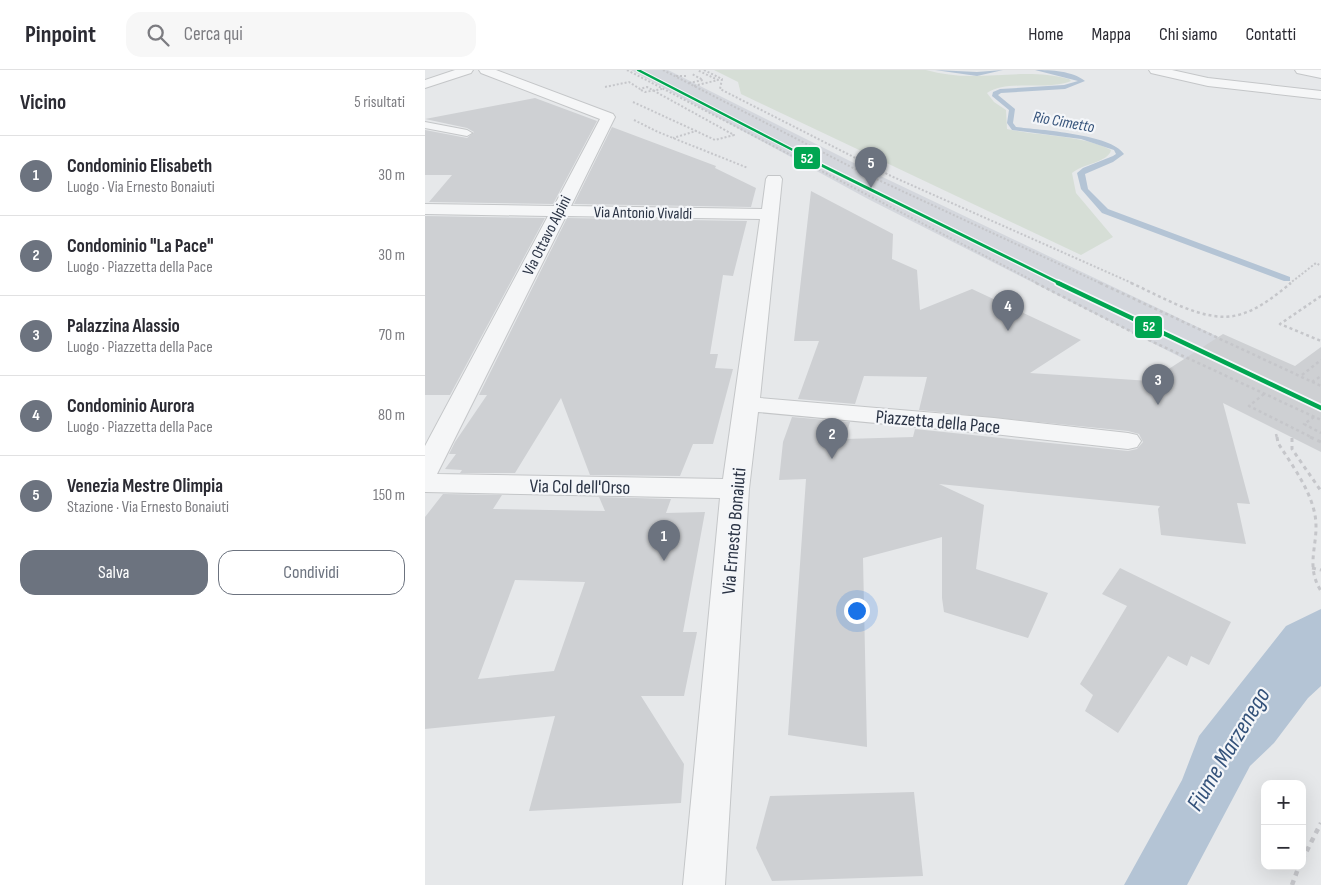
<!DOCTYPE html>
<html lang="it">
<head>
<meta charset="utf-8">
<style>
	body { margin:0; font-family:"Sofia Sans Condensed",sans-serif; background:#f7f7f7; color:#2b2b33 }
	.controls { position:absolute; right:15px; bottom:15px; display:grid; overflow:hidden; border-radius:10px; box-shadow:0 5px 20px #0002 }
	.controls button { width:45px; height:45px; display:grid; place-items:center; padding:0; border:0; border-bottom:1px solid #e1e1e2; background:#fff; color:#2b2b33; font:25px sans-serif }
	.you { position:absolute; left:431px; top:540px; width:18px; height:18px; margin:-12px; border:4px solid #fff; border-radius:50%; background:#1a73e8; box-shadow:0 0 0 8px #1a73e833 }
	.badge { display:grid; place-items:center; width:32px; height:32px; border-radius:50%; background:#6c737f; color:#fff; font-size:16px; font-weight:700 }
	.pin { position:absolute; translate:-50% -41px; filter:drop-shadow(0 1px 2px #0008) }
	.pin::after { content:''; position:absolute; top:26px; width:18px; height:15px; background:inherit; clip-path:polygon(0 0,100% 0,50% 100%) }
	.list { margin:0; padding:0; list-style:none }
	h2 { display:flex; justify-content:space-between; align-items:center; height:65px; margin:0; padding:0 20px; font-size:21px }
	h2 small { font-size:16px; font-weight:400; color:#7c7c81 }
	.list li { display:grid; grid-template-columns:32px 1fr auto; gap:15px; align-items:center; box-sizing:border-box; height:80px; padding:0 20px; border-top:1px solid #e1e1e2 }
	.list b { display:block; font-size:19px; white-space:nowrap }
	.list p { margin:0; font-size:16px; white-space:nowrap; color:#7c7c81 }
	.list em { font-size:16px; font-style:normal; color:#7c7c81 }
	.actions { display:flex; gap:10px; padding:15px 20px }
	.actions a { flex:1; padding:11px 0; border:1px solid #6c737f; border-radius:15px; text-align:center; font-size:18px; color:#6c737f }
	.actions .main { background:#6c737f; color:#fff }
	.icon { flex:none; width:28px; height:28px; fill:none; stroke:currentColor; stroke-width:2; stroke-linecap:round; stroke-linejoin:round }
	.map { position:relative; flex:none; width:896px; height:815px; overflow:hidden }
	header { display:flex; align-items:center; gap:30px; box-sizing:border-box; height:70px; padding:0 25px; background:#fff; border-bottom:1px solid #e1e1e2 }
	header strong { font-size:24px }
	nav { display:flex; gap:28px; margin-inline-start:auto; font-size:18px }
	.search { width:350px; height:45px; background:#f7f7f7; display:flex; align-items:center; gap:12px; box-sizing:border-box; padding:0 18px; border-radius:15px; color:#7c7c81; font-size:19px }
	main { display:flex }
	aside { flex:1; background:#fff }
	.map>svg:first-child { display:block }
	.built { fill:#d4d7dd }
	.green { fill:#d6ded6 }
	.water { fill:#b4c4d5 }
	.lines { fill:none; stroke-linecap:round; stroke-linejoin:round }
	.stream { fill:#b4c4d5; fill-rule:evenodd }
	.building { fill:#ced0d3; fill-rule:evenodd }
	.lane-casing { stroke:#c4c6c8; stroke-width:2 }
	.street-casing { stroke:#c4c6c8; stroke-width:2 }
	.path-far3 { stroke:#c5c6ca; stroke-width:2; stroke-dasharray:2 2; stroke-linecap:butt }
	.path-far2 { stroke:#c5c6ca; stroke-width:2.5; stroke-dasharray:3 3; stroke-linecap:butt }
	.path-far1 { stroke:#c5c6ca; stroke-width:3; stroke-dasharray:4 4; stroke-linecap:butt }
	.path { stroke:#c5c6ca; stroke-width:4.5; stroke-dasharray:5 5; stroke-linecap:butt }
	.lane { fill:#f5f6f7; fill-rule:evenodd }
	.street { fill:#f5f6f7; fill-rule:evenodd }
	.rail-1-far2-casing { stroke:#f4f6f9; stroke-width:4.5 }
	.rail-1-far1-casing { stroke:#f4f6f9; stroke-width:5.5 }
	.rail-1-casing { stroke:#f4f6f9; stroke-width:8 }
	.rail-1-far2 { stroke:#00a651; stroke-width:2.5 }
	.rail-1-far1 { stroke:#00a651; stroke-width:3 }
	.rail-1 { stroke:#00a651; stroke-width:4.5 }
	.labels { text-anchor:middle; stroke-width:4.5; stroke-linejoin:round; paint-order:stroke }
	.far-water-label { font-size:16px; font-style:italic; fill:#34527a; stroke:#f4f6f9 }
	.far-street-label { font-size:16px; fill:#2b3445; stroke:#f4f6f9 }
	.street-label { font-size:19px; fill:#2b3445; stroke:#f4f6f9 }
	.near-water-label { font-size:24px; font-style:italic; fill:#34527a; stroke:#f4f6f9 }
	.line-badge { stroke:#f4f6f9; stroke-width:2 }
	.badge-label { font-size:14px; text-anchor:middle; font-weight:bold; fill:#fff }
</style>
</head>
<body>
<header>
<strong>Pinpoint</strong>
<div class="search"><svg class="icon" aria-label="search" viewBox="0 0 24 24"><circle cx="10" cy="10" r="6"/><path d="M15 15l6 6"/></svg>Cerca qui</div>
<nav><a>Home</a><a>Mappa</a><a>Chi siamo</a><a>Contatti</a></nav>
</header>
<main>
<aside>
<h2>Vicino<small>5 risultati</small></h2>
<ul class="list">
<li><span class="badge">1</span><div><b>Condominio Elisabeth</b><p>Luogo · Via Ernesto Bonaiuti</p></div><em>30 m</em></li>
<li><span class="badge">2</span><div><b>Condominio &quot;La Pace&quot;</b><p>Luogo · Piazzetta della Pace</p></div><em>30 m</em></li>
<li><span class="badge">3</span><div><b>Palazzina Alassio</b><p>Luogo · Piazzetta della Pace</p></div><em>70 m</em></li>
<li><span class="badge">4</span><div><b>Condominio Aurora</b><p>Luogo · Piazzetta della Pace</p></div><em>80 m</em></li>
<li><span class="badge">5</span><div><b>Venezia Mestre Olimpia</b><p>Stazione · Via Ernesto Bonaiuti</p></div><em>150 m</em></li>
</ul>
<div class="actions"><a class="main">Salva</a><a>Condividi</a></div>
</aside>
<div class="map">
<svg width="896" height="815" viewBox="0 0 896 815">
	<rect width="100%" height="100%" fill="#e6e8ea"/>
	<path class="built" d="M206 0H243L447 102 825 282 777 298 443 129Z"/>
	<path class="green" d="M289 0H501C516 4 531 6 547 6 582 6 609 0 644 9L646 11C621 21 583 9 562 23L569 32 581 40 582 59C616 67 654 64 686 80 684 92 657 94 647 103L651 123 688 167 656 185 316 24 313 12Z"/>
	<path class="water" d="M896 539V616L883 628 849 673 825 696 762 815H699L757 710 774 666 861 556Z"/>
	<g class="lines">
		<g class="stream">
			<path d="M510 0 552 2 578 0 552 6Z"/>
			<path d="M610 0C626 0 648 1 660 11L640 19 576 23 573 25 590 39 588 53 591 57C615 60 686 64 699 84L688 92 660 104 663 119 683 139 865 207V211H859L677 143 656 119 652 103 658 98 688 86 691 84 689 80 656 69 587 60 582 53 584 40 567 26 568 22 575 19 639 15 653 11Z"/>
		</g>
	</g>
	<g class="building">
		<path d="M110 28 172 51 128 134 4 132 27 105H0V60L42 68 49 62 42 58 0 49Z"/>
		<path d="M187 57 291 96 290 98 331 118 326 137 149 134Z"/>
		<path d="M386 121 468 164 467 189 492 200 495 240 547 219 656 270 605 303 725 311 798 264 870 296 896 277V382L798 333 825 434 812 433 821 474 736 465 733 439 735 436 514 414 559 435 551 499 623 523 603 568 519 542 517 528V467L438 488 442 677 363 665 381 409 354 410 358 372 367 347 425 352 420 369 488 367 490 359 703 381 712 379 718 372 714 364 703 361 494 340 502 307 439 306 430 334 373 329 394 271H369Z"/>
		<path d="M0 146 120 148 25 325H0Z"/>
		<path d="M142 148 322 151 308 206 298 205 285 284H293L290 298 308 299 288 374H268L255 406 165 405 136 328 90 403H35L37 400 20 399 31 384H24L30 372 62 325H54Z"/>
		<path d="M18 424 77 425 68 439 180 441 174 427 246 429 241 443 280 442 258 562H272L259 626H216L259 694 256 733 104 741 130 646 0 659V447ZM90 510 160 512 129 601 53 609Z"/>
		<path d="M695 498 806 552 784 595 766 586 762 596 743 586 693 663 660 641 668 625 655 614 702 536 677 524Z"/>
		<path d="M489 722 498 806 347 811 331 778 345 726Z"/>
	</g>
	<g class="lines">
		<defs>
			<path id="lane" d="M0 52 42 60 47 63 42 66 0 58Z"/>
			<g id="street">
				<path d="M30 0H48L46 3 0 18V10Z"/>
				<path d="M54 0H71L188 44 190 47 146 136 337 139 341 109 343 106H355L357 109 335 328 569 348 703 363 712 365 716 371 712 377 703 379 569 364 333 342 324 419 300 815H258L295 428 0 422V376L123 146 0 144V134L129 136 175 49 56 3ZM141 146 335 149 298 409 12 404Z"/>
				<path d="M724 0H747L783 8 896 21V29L783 16 726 3Z"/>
				<path d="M870 0H896V8L872 3Z"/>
			</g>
		</defs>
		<use href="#lane" class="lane-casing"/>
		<use href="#street" class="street-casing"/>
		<g class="path-far3">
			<path d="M202 0 614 214"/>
			<path d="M238 0 434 101 677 214"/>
			<path d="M279 0 297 9 295 19 466 106 709 214"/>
			<path d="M251 6H262"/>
			<path d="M264 13 278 10 267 4"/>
			<path d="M269 16 293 10 272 0"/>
			<path d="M180 17 204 12 215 19 222 17 309 65 290 70 271 61"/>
			<path d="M216 20 220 22 237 19"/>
			<path d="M208 32 271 61 248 68"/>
			<path d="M209 50 233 62 323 98"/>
			<path d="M864 214 891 193 896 196"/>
		</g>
		<g class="path-far2">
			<path d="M611 213 713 265 896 350"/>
			<path d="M675 213 896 316"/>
			<path d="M706 213C736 226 780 254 813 245 833 240 850 226 866 213"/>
			<path d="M896 226 855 254 896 271"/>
			<path d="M877 305 896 290"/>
			<path d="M887 312 896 306"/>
			<path d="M839 324 824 336 888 368"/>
			<path d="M889 347 879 354 896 363"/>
			<path d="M851 364 852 368"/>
		</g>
		<g class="path-far1">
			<path d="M852 367 853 373C867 395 885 419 890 445 895 473 879 494 896 521"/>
			<path d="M885 367 896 372"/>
			<path d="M867 368V379L896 421"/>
			<path d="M887 498 896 500"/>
		</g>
		<g class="path">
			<path d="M877 790 896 753"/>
			<path d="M867 815 874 796"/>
		</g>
		<use href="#lane" class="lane"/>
		<use href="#street" class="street"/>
		<defs>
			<path id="rail-1-far2" d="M213 0 395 94"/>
			<path id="rail-1-far1" d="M392 93 636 214"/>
			<path id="rail-1" d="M633 213 896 338"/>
		</defs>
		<use href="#rail-1-far2" class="rail-1-far2-casing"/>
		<use href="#rail-1-far1" class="rail-1-far1-casing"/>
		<use href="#rail-1" class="rail-1-casing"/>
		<use href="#rail-1-far2" class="rail-1-far2"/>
		<use href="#rail-1-far1" class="rail-1-far1"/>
		<use href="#rail-1" class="rail-1"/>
	</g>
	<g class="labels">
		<g class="far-water-label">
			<text transform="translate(639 51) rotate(10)" y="6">Rio Cimetto</text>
		</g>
		<g class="far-street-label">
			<text transform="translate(218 142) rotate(1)" y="6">Via Antonio Vivaldi</text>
			<text transform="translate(121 165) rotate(-63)" y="6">Via Ottavo Alpini</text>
		</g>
		<g class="street-label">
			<text transform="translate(513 351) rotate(5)" y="7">Piazzetta della Pace</text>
			<text transform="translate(155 416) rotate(1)" y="7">Via Col dell'Orso</text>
			<text transform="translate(308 461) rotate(-85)" y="7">Via Ernesto Bonaiuti</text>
		</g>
		<g class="near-water-label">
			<text transform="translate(803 679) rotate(-59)" y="8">Fiume Marzenego</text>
		</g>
	</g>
	<g class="line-badge">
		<rect x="368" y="76" width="28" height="24" rx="5" fill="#00a651"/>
		<rect x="709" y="245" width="29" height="24" rx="5" fill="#00a651"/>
	</g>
	<g class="badge-label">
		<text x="382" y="93">52</text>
		<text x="724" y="261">52</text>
	</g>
</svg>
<div class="controls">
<button>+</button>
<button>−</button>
</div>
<div class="you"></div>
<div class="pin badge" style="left:239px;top:491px">1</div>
<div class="pin badge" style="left:407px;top:389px">2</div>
<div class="pin badge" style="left:733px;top:335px">3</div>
<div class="pin badge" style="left:583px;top:261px">4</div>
<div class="pin badge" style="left:446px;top:118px">5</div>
</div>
</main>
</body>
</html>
